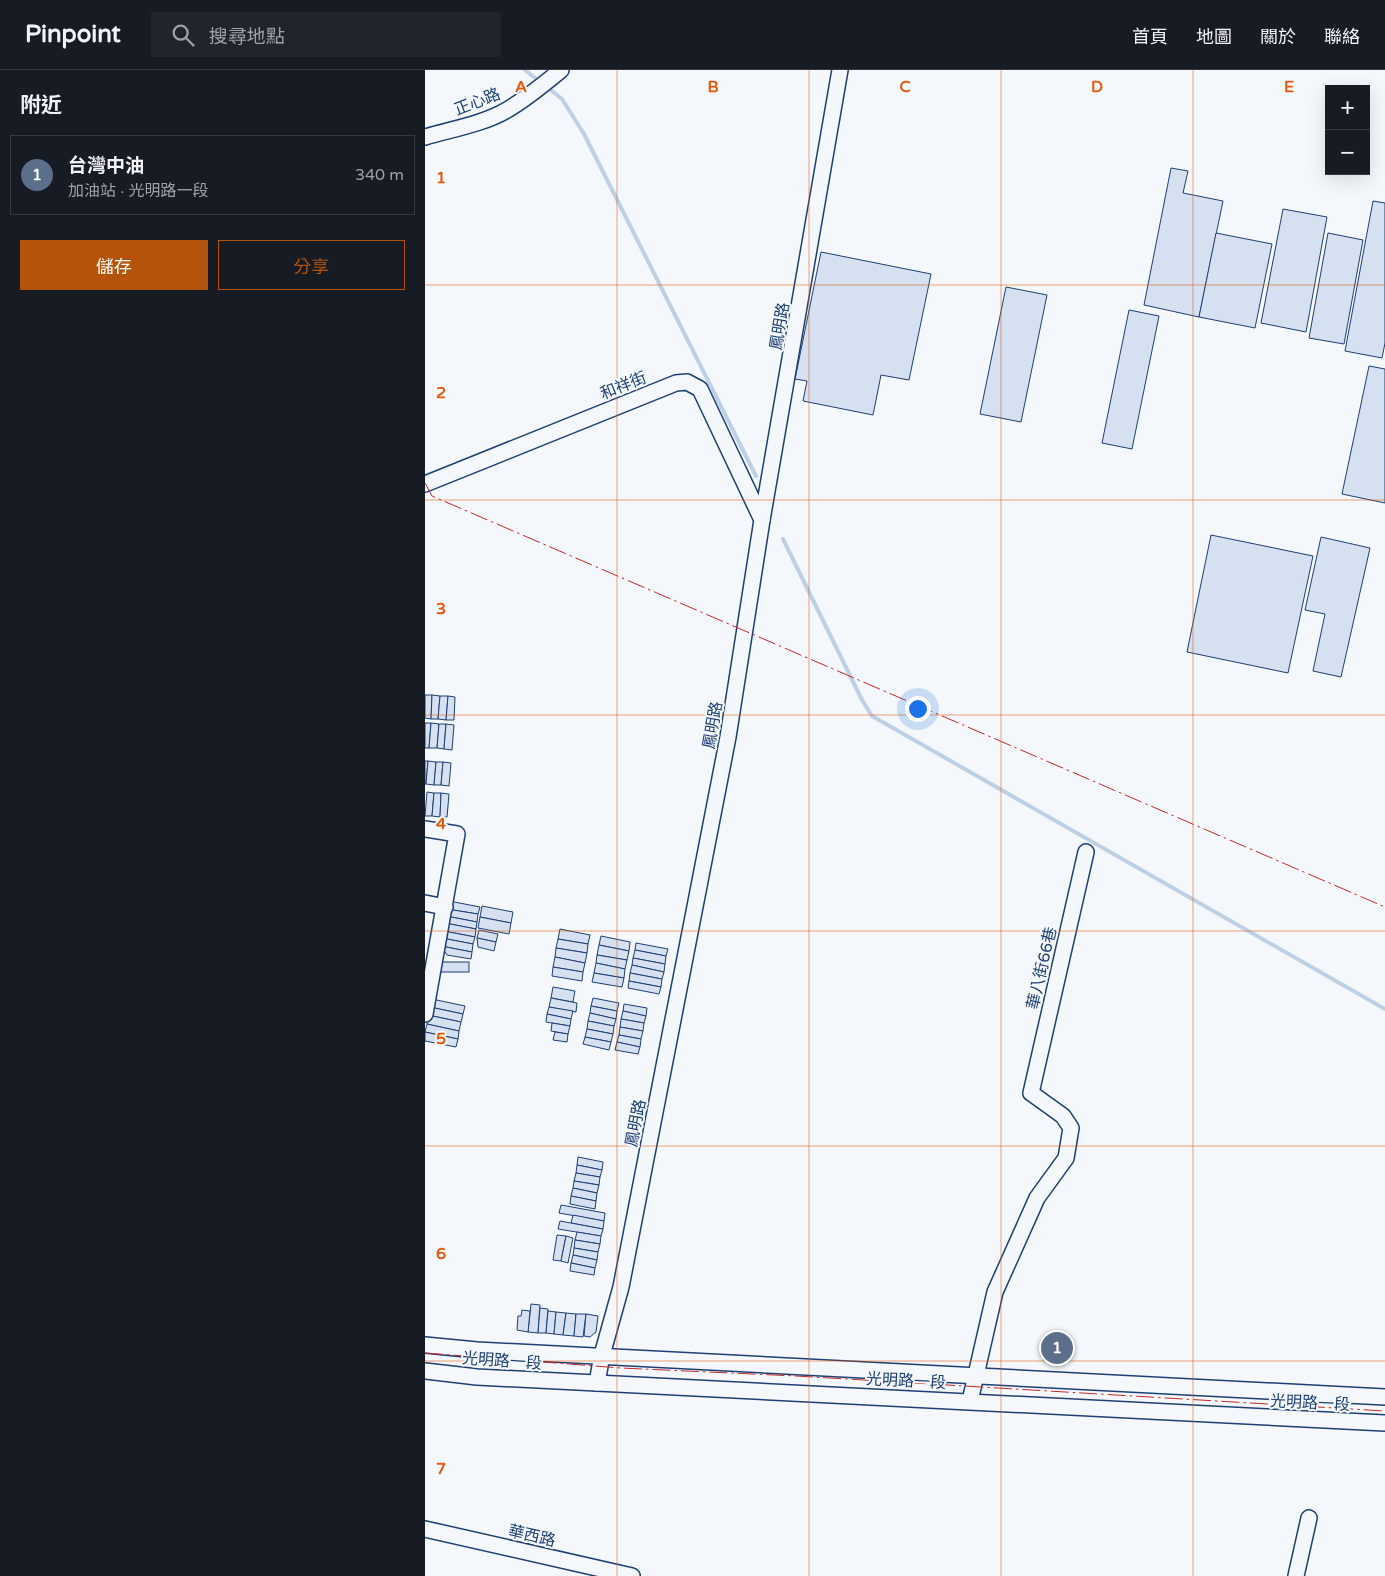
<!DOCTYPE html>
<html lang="zh-TW">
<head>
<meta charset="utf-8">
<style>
	body { margin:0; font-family:"Varela Round","Noto Sans TC",sans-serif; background:#20242c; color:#f1f3f6 }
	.controls { position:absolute; right:15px; top:15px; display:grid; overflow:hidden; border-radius:0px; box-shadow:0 5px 20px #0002 }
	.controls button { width:45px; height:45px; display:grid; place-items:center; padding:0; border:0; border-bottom:1px solid #363941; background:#171b24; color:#f1f3f6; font:25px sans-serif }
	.you { position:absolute; left:492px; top:638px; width:18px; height:18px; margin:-12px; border:4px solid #fff; border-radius:50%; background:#1a73e8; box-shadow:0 0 0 8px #1a73e833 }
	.badge { display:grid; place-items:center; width:32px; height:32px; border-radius:50%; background:#b45309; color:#fff; font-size:16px; font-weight:700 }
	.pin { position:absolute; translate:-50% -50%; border:2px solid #fff; box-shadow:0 1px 5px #0006 }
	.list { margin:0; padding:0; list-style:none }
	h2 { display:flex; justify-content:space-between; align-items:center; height:65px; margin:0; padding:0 20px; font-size:21px }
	h2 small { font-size:16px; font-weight:400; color:#9ea1a6 }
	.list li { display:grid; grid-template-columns:32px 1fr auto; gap:15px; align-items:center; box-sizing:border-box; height:80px; margin:0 10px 10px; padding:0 10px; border:1px solid #363941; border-radius:0px }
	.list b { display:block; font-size:19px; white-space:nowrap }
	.list p { margin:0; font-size:16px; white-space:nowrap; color:#9ea1a6 }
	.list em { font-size:16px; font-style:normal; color:#9ea1a6 }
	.actions { display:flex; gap:10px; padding:15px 20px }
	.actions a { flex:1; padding:11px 0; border:1px solid #b45309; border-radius:0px; text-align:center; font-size:18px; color:#b45309 }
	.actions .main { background:#b45309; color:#fff }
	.icon { flex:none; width:28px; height:28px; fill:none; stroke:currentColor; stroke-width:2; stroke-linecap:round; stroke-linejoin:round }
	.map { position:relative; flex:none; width:960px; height:1506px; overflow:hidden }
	header { display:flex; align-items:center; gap:30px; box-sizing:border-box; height:70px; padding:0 25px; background:#171b24; border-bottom:1px solid #363941 }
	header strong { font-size:24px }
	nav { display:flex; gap:28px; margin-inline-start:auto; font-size:18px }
	.search { width:350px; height:45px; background:#20242c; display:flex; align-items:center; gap:12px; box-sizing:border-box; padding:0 18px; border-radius:0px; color:#9ea1a6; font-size:19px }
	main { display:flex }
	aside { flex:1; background:#171b24 }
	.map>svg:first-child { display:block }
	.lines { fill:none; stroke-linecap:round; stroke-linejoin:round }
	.stream { stroke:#bed0e5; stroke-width:4 }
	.building { fill:#d5e0f0; stroke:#1d3f73 }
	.minor-casing { stroke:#1d3f73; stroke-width:18 }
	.minor { stroke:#f4f7fb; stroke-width:15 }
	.power { stroke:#c62828; stroke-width:1; stroke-dasharray:18 4 2.5 4; stroke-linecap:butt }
	.grid { fill:none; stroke:#e8590c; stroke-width:1; stroke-opacity:0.55 }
	.labels { text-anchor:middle; stroke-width:4; stroke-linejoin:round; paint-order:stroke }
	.street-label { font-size:16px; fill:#1d3f73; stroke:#f4f7fb }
	.grid-label { font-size:16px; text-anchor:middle; font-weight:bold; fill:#e8590c; stroke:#f4f7fb; stroke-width:4; stroke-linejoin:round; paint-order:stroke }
</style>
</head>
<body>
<header>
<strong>Pinpoint</strong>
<div class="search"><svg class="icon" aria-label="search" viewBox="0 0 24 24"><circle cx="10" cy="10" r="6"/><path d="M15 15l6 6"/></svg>搜尋地點</div>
<nav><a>首頁</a><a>地圖</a><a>關於</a><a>聯絡</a></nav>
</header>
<main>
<aside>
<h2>附近<small></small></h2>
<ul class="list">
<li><span class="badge" style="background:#5c6f8a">1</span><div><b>台灣中油</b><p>加油站 · 光明路一段</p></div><em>340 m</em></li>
</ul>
<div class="actions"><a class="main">儲存</a><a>分享</a></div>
</aside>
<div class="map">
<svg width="960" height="1506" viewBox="0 0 960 1506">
	<rect width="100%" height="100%" fill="#f4f7fb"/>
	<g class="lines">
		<g class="stream">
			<path d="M100 0 115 12"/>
			<path d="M122 17 137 29 159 64 331 406"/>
			<path d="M358 469 437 630 447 646 960 939"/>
		</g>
	</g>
	<g class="building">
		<path d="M746 98 763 101 758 123 798 131 774 247 719 235Z"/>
		<path d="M948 131 960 133V273L957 288 920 281Z"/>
		<path d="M858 139 902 147 881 262 836 253Z"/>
		<path d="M791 163 847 174 830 258 774 247Z"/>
		<path d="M903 163 938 170 919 274 884 268Z"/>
		<path d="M396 182 506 204 484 310 456 305 448 345 378 331 382 311 370 309Z"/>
		<path d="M581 217 622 225 596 352 555 344Z"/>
		<path d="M704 240 734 246 707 379 677 373Z"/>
		<path d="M944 296 960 299V433L917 424Z"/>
		<path d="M786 465 888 486 863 603 762 582Z"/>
		<path d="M896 467 945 478 916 607 888 601 900 544 880 540Z"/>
		<path d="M0 625H7L6 649 0 648Z"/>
		<path d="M7 625 15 626 13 649H6Z"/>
		<path d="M15 626H23L21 650 13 649Z"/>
		<path d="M23 626 30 627 29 650H21Z"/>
		<path d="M0 653H6L4 678H0Z"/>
		<path d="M6 653 14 654 12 678H4Z"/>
		<path d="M14 654H21L19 679 12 678Z"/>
		<path d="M21 654 29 655 27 680 19 679Z"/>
		<path d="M0 691H3L1 714H0Z"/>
		<path d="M3 691 11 692 9 715 1 714Z"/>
		<path d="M11 692H18L16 715H9Z"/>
		<path d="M18 692 26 693 24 716 16 715Z"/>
		<path d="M2 722 9 723 7 746H0Z"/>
		<path d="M9 723H16L15 747 7 746Z"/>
		<path d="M16 723 24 724 22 747H15Z"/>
		<path d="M24 831 55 837 53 844 22 839Z"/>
		<path d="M57 836 88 842 86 853 55 847Z"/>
		<path d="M22 839 53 844 52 852 21 846Z"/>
		<path d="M21 846 52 852 51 859 20 853Z"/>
		<path d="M55 847 86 853 84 864 53 858Z"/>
		<path d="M20 853 51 859 50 867 19 861Z"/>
		<path d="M135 859 165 865 163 874 133 869Z"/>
		<path d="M54 860 73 864 71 872 52 868Z"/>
		<path d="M19 861 50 867 48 874 17 868Z"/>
		<path d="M176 866 205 872 204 881 174 875Z"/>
		<path d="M17 868 48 874 47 882 16 876Z"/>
		<path d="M52 868 71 872 69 881 53 877Z"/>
		<path d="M133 869 163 874 162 883 131 878Z"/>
		<path d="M211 873 243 879 241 886 210 880Z"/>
		<path d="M174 875 204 881 202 890 172 885Z"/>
		<path d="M16 876 47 882 46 889 22 885Z"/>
		<path d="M131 878 162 883 160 893 130 887Z"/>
		<path d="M210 880 241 886 240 894 208 888Z"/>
		<path d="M172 885 202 890 200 899 171 893Z"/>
		<path d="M130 887 160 893 158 902 128 897Z"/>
		<path d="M208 888 240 894 239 902 207 895Z"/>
		<rect x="12" y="892" width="32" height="10"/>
		<path d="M171 893 200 899 199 908 169 903Z"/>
		<path d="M207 895 239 902 237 909 205 903Z"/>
		<path d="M128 897 158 902 157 911 127 906Z"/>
		<path d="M169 903 199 908 197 917 167 912Z"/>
		<path d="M205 903 237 909 236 917 204 911Z"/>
		<path d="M204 911 236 917 234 924 203 918Z"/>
		<path d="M128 917 150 921 148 932 126 928Z"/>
		<path d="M126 928 152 933 151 942 124 937Z"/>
		<path d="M168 928 194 933 192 941 166 936Z"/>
		<path d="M7 929 40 936 38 944 5 937Z"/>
		<path d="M199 934 222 938 221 946 198 941Z"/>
		<path d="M166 936 192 941 191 949 165 943Z"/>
		<path d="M5 937 38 944 36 952 3 945Z"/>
		<path d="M124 937 148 941 146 949 122 944Z"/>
		<path d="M198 941 221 946 219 953 196 949Z"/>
		<path d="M165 943 191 949 189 956 163 951Z"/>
		<path d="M122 944 146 949 145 956 121 952Z"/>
		<path d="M3 945 36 952 34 961 2 954Z"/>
		<path d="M196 949 219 953 218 961 195 957Z"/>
		<path d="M163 951 189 956 188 964 162 959Z"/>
		<path d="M127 953 145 956 143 964 126 961Z"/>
		<path d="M2 954 34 961 33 969 0 962Z"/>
		<path d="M195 957 218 961 216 969 194 965Z"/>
		<path d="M162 959 188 964 186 972 160 967Z"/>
		<path d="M0 962 33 969 31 977 0 971Z"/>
		<path d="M130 962 143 964 142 972 128 970Z"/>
		<path d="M194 965 216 969 215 977 192 972Z"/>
		<path d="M160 967 186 972 184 980 158 974Z"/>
		<path d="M192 972 215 977 213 984 190 980Z"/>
		<path d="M153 1087 178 1092 177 1100 152 1095Z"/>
		<path d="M152 1095 177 1100 175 1107 151 1103Z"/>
		<path d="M151 1103 175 1107 174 1115 149 1111Z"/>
		<path d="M149 1111 174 1115 172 1123 148 1118Z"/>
		<path d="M148 1118 172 1123 171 1131 146 1126Z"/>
		<path d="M146 1126 171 1131 170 1139 145 1134Z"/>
		<path d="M136 1135 180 1143 179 1151 134 1143Z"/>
		<path d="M148 1145 179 1151 178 1159 146 1153Z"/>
		<path d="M135 1151 178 1159 176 1166 133 1159Z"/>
		<path d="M152 1162 176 1166 175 1174 150 1170Z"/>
		<path d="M132 1165 141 1166 136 1191 128 1190Z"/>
		<path d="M141 1166 148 1168 143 1193 136 1191Z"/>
		<path d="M150 1170 175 1174 173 1182 149 1178Z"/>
		<path d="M149 1178 173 1182 172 1190 148 1185Z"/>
		<path d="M148 1185 172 1190 170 1198 146 1193Z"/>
		<path d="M146 1193 170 1198 169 1205 145 1201Z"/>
		<path d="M106 1234 115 1235 113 1263 103 1262Z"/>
		<path d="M115 1238 123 1239 121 1263H113Z"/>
		<path d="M97 1240 105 1241 103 1262 92 1260 93 1246H96Z"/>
		<path d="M123 1241 131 1242 129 1264 121 1263Z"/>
		<path d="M131 1242 141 1243 138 1265 129 1264Z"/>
		<path d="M141 1243 151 1244 149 1266 138 1265Z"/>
		<path d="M151 1244H161L158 1267 149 1266Z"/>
		<path d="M161 1244 173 1246 171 1262 165 1267 159 1266Z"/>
	</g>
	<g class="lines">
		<defs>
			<g id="minor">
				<path d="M0 67C27 59 58 54 82 40 101 29 119 14 136 0"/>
				<path d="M0 414 251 313 262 312 275 319 337 450"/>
				<path d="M0 759 32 764 0 944"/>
				<path d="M0 833 20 837"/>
				<path d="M0 1275 52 1280 960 1327"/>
				<path d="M0 1301 52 1307 960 1353"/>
				<path d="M172 1313 177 1285 196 1217 303 667 337 450 415 0"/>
				<path d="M545 1331 570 1222 612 1128 641 1088 646 1058 638 1046 606 1023 661 782"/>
				<path d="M0 1459 207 1506"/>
				<path d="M871 1506 884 1448"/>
			</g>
		</defs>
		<use href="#minor" class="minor-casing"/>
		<use href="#minor" class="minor"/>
		<g class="power">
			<path d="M0 413 7 426 960 837"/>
			<path d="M0 1283 196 1298 371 1306 960 1341"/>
		</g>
	</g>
	<path class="grid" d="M192 0V1506M384 0V1506M576 0V1506M768 0V1506M0 215H960M0 430H960M0 645H960M0 861H960M0 1076H960M0 1291H960"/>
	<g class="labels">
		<g class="street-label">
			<text transform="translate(52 31) rotate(-21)" y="6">正心路</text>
			<text transform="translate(354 256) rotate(-80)" y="6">鳳明路</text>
			<text transform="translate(198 315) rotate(-22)" y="6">和祥街</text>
			<text transform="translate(287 655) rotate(-80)" y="6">鳳明路</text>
			<text transform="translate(616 898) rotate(-77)" y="6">華八街66巷</text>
			<text transform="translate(210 1053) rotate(-79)" y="6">鳳明路</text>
			<text transform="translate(77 1290) rotate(4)" y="6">光明路一段</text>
			<text transform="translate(481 1310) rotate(3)" y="6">光明路一段</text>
			<text transform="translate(885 1332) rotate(3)" y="6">光明路一段</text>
			<text transform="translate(107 1465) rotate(13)" y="6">華西路</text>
		</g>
	</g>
	<g class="grid-label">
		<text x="96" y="22">A</text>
		<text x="288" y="22">B</text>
		<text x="480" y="22">C</text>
		<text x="672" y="22">D</text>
		<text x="864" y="22">E</text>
		<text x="16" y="113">1</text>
		<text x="16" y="328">2</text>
		<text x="16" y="544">3</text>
		<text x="16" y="759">4</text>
		<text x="16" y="974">5</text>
		<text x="16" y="1189">6</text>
		<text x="16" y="1404">7</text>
	</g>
</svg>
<div class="controls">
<button>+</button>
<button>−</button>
</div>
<div class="you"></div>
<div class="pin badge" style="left:632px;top:1278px;background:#5c6f8a">1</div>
</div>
</main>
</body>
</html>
